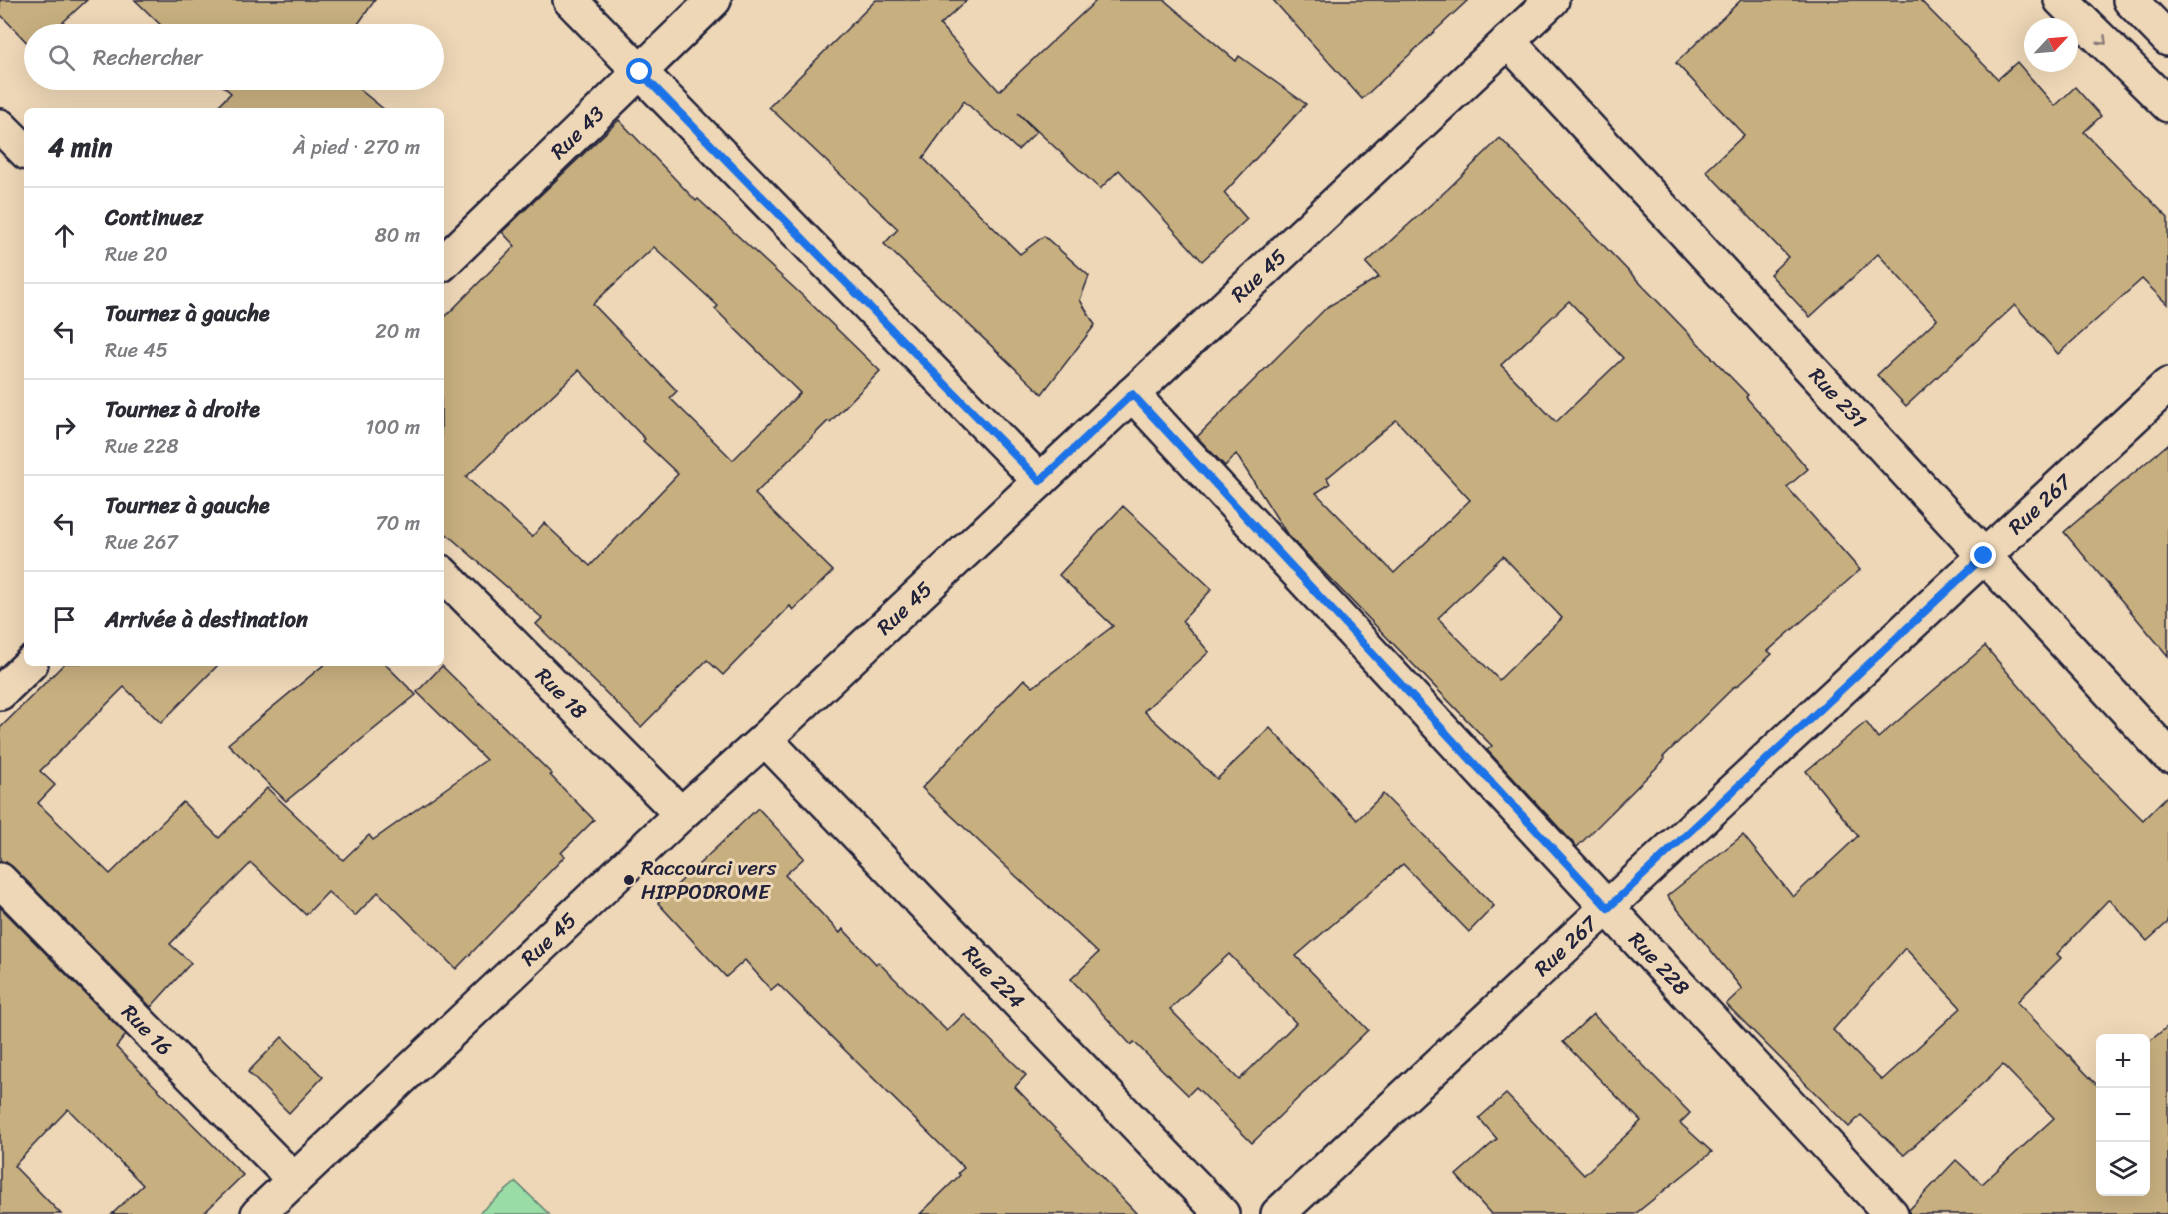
<!DOCTYPE html>
<html lang="fr">
<head>
<meta charset="utf-8">
<style>
	body { margin:0; font-family:Sriracha,sans-serif; background:#f7f7f7; color:#2b2b33 }
	.controls { position:absolute; right:18px; bottom:18px; display:grid; overflow:hidden; border-radius:9px; box-shadow:0 6px 24px #0002 }
	.controls button { width:54px; height:54px; display:grid; place-items:center; padding:0; border:0; border-bottom:2px solid #e1e1e2; background:#fff; color:#2b2b33; font:30px sans-serif }
	.compass { position:absolute; left:2024px; top:18px; width:54px; height:54px; border-radius:50%; background:#fff; box-shadow:0 6px 24px #0002; rotate:64deg }
	.stop { position:absolute; width:18px; height:18px; margin:-14px; border:4px solid #1a73e8; border-radius:50%; background:#fff }
	.stop.end { background:#1a73e8; border-color:#fff; box-shadow:0 2px 6px #0008 }
	.list { margin:0; padding:0; list-style:none }
	h2 { display:flex; justify-content:space-between; align-items:center; height:78px; margin:0; padding:0 24px; font-size:26px }
	h2 small { font-size:20px; font-weight:400; color:#7c7c81 }
	.list li { display:grid; grid-template-columns:39px 1fr auto; gap:18px; align-items:center; box-sizing:border-box; height:96px; padding:0 24px; border-top:2px solid #e1e1e2 }
	.list b { display:block; font-size:22px; white-space:nowrap }
	.list p { margin:0; font-size:20px; white-space:nowrap; color:#7c7c81 }
	.list em { font-size:20px; font-style:normal; color:#7c7c81 }
	.icon { flex:none; width:33px; height:33px; fill:none; stroke:currentColor; stroke-width:2; stroke-linecap:round; stroke-linejoin:round }
	.map { position:relative; flex:none; width:2168px; height:1214px; overflow:hidden }
	.search { position:absolute; background:#fff; box-shadow:0 6px 24px #0002; left:24px; top:24px; width:420px; height:66px; display:flex; align-items:center; gap:15px; box-sizing:border-box; padding:0 21px; border-radius:33px; color:#7c7c81; font-size:22px }
	.panel { position:absolute; background:#fff; box-shadow:0 6px 24px #0002; left:24px; top:108px; width:420px; height:558px; border-radius:9px }
	.map>svg:first-child { display:block }
	.garden { fill:#9adca6; stroke:#5e7f70; stroke-width:1.5 }
	.building { fill:#c7af7f; stroke:#22223b; stroke-width:1.5; fill-rule:evenodd }
	.lines { fill:none; stroke-linecap:round; stroke-linejoin:round }
	.minor-casing { stroke:#22223b; stroke-width:38 }
	.major-casing { stroke:#22223b; stroke-width:38 }
	.minor { stroke:#eed7b7; stroke-width:33 }
	.major { stroke:#eed7b7; stroke-width:33 }
	.oneway { stroke:#887c79 }
	.route { stroke:#1a73e8; stroke-width:8 }
	.poi-dot { fill:#22223b; stroke:#eed7b7; stroke-width:2 }
	.labels { text-anchor:middle; stroke-width:6; stroke-linejoin:round; paint-order:stroke }
	.street-label { font-size:21px; fill:#22223b; stroke:#eed7b7 }
	.poi-label { font-size:21px; fill:#22223b; stroke:#eed7b7; text-anchor:start }
</style>
</head>
<body>
<div class="map">
<svg width="2168" height="1214" viewBox="0 0 2168 1214">
	<rect width="100%" height="100%" fill="#eed7b7"/>
	<filter id="ink" filterUnits="userSpaceOnUse"><feTurbulence type="fractalNoise" baseFrequency=".0167" numOctaves="2"/><feDisplacementMap in="SourceGraphic" scale="12" xChannelSelector="R" yChannelSelector="G"/><feConvolveMatrix kernelMatrix="1 2 1 2 8 2 1 2 1" color-interpolation-filters="sRGB"/></filter>
	<g filter="url(#ink)">
		<path class="garden" d="M516 1182 549 1214H478Z"/>
		<g class="building">
			<path d="M0 0H87L50 34H34V50L0 14Z"/>
			<path d="M135 0H375L351 34H170Z"/>
			<path d="M876 0H967L940 25 999 91 1097 0H1164L1236 61 1239 56 1306 104 1224 193 1247 219 1202 261 1119 170 1100 189 1018 113 1036 132 1018 150 964 101 923 158 1020 254 1044 236 1089 276 1080 300 1095 325 1042 394 884 244 898 229 769 107Z"/>
			<path d="M1273 0H1468L1362 99Z"/>
			<path d="M1741 0H1920L1998 79 2017 62 2055 106 2075 87 2101 116 2084 132 2168 218V305L2142 279 2058 354 2015 305 1906 406 1877 375 1937 319 1878 254 1810 317 1770 274 1788 257 1706 171 1744 135 1676 63Z"/>
			<path d="M216 80H348L386 111H213L231 93Z"/>
			<path d="M619 120 696 201 698 199 805 298 880 371 830 422 828 421 755 494 833 571 793 610 790 606 723 675 707 660 641 727 536 624 542 618 441 529V321L515 246 502 232ZM654 247 718 306 715 309 800 393 733 460 670 398 677 391 593 304ZM579 370 645 439 643 441 678 474 590 566 544 523 532 537 466 477Z"/>
			<path d="M1500 138 1748 395 1746 397 1808 469 1787 487 1860 570 1768 651 1772 654 1736 687 1735 686 1663 757 1665 759 1577 847 1487 750 1492 746 1287 534 1236 454 1225 466 1197 437 1327 307 1379 277 1366 263 1448 189ZM1569 301 1623 358 1556 422 1501 365ZM1396 420 1470 500 1394 573 1316 493 1330 484 1327 478ZM1503 556 1562 618 1499 680 1438 618Z"/>
			<path d="M2168 444V656L2064 532Z"/>
			<path d="M1123 506 1212 589 1182 621 1209 652 1144 711 1217 779 1270 728 1357 820 1383 794 1494 906 1469 932 1403 864 1296 956 1368 1030 1252 1143 1196 1087 1188 1095 1134 1042 1131 1045 1071 979 1098 953 922 788 1024 679 1033 687 1113 626 1059 575ZM1229 954 1296 1023 1239 1080 1170 1009Z"/>
			<path d="M1985 646 2078 755 2143 820 2168 795V922L2147 941 2109 899 2057 954 2061 958 2017 1002 2098 1086 2100 1084V1191H2145V1045L2168 1026V1214H1909V1210L1956 1160 1982 1184 2054 1118 2003 1065 1904 1155 1861 1115 1849 1127 1726 1004 1742 989 1667 896 1743 835 1793 897 1858 836 1806 771 1866 722 1878 738ZM1905 948 1961 1008 1882 1080 1833 1030Z"/>
			<path d="M65 663H220L161 723 124 687 40 771 55 785 38 803 110 874 183 802 219 838 267 788 343 860 369 835 373 840 486 760 417 692 442 666 552 774 550 775 594 820 561 853 565 856 456 969 378 892 355 916 328 892 306 915 251 863 170 944 191 963 151 1007 13 867 6 862H0V728Z"/>
			<path d="M326 663H384L416 695 286 801 228 744Z"/>
			<path d="M758 808 804 858 785 875 840 933 843 929 876 964 878 962 947 1031 964 1014 1026 1075 1015 1087 1137 1214H920L960 1175 958 1173 964 1168 778 984 771 990 745 960 726 977 658 903Z"/>
			<path d="M0 907 126 1035 116 1047 243 1175 203 1214H112L143 1185 68 1109 14 1166 61 1214H0Z"/>
			<path d="M1593 1014 1690 1113 1680 1123 1712 1152 1635 1214H1491L1456 1175 1497 1139 1479 1118 1506 1094 1584 1175 1641 1121 1563 1042Z"/>
			<path d="M282 1037 323 1077 289 1113 248 1072Z"/>
		</g>
		<g class="lines">
			<defs>
				<g id="minor">
					<path d="M570 0 1040 481"/>
					<path id="s1" d="M1508 41 2168 755"/>
					<path d="M0 126 27 153"/>
					<path id="s2" d="M441 265 714 0"/>
					<path id="s3" d="M1132 394 1891 1214"/>
					<path id="s4" d="M441 572 681 814"/>
					<path d="M0 693 31 663"/>
					<path id="s5" d="M765 739 1222 1214"/>
					<path id="s6" d="M0 880 294 1180"/>
					<path id="s7" d="M258 1214 681 814 765 739 1552 0"/>
					<path id="s8" d="M1278 1214 2168 385"/>
				</g>
				<g id="major">
					<path d="M2061 0 2168 105"/>
					<path d="M2130 0 2168 39"/>
				</g>
			</defs>
			<use href="#minor" class="minor-casing"/>
			<use href="#major" class="major-casing"/>
			<use href="#minor" class="minor"/>
			<use href="#major" class="major"/>
		</g>
		<defs><path id="oneway-chevron" d="M-2-3.5L2.5 0L-2 3.5" fill="none" stroke-width="1.6" stroke-linecap="round" stroke-linejoin="round" transform="scale(1.5)"/></defs>
		<use class="oneway" href="#oneway-chevron" transform="translate(2103 41) rotate(44)"/>
	</g>
	<g class="lines" filter="url(#ink)">
		<path class="route" d="M640 72 1040 481 1132 394 1608 908 1984 556"/>
	</g>
	<circle class="poi-dot" cx="629" cy="880" r="6"/>
	<g class="labels">
		<g class="street-label">
			<text dy="7" stroke="none"><textPath href="#s2" startOffset="190">Rue 43</textPath></text>
			<text dy="7" stroke="none"><textPath href="#s7" startOffset="1372">Rue 45</textPath></text>
			<text dy="7" stroke="none"><textPath href="#s1" startOffset="486">Rue 231</textPath></text>
			<text dy="7" stroke="none"><textPath href="#s8" startOffset="1041">Rue 267</textPath></text>
			<text dy="7" stroke="none"><textPath href="#s7" startOffset="886">Rue 45</textPath></text>
			<text dy="7" stroke="none"><textPath href="#s4" startOffset="171">Rue 18</textPath></text>
			<text dy="7" stroke="none"><textPath href="#s7" startOffset="400">Rue 45</textPath></text>
			<text dy="7" stroke="none"><textPath href="#s8" startOffset="393">Rue 267</textPath></text>
			<text dy="7" stroke="none"><textPath href="#s3" startOffset="776">Rue 228</textPath></text>
			<text dy="7" stroke="none"><textPath href="#s5" startOffset="330">Rue 224</textPath></text>
			<text dy="7" stroke="none"><textPath href="#s6" startOffset="210">Rue 16</textPath></text>
		</g>
		<g class="poi-label">
			<text x="641" y="875">Raccourci vers<tspan x="641" dy="24">HIPPODROME</tspan></text>
		</g>
	</g>
</svg>
<div class="controls">
<button>+</button>
<button>−</button>
<button><svg class="icon" aria-label="layers" viewBox="0 0 24 24"><path d="M12 4l9 5-9 5-9-5zM3 14l9 5 9-5"/></svg></button>
</div>
<svg class="compass" viewBox="-18 -18 36 36"><path d="M0-13l5 13h-10z" fill="#e53935"/><path d="M0 13l5-13h-10z" fill="#7c7c81"/></svg>
<div class="stop" style="left:640px;top:72px"></div>
<div class="stop end" style="left:1984px;top:556px"></div>
<div class="search"><svg class="icon" aria-label="search" viewBox="0 0 24 24"><circle cx="10" cy="10" r="6"/><path d="M15 15l6 6"/></svg>Rechercher</div>
<section class="panel">
<h2>4 min<small>À pied · 270 m</small></h2>
<ul class="list">
<li><svg class="icon" aria-label="ahead" viewBox="0 0 24 24"><path d="M12 20V5M6 11l6-6 6 6"/></svg><div><b>Continuez</b><p>Rue 20</p></div><em>80 m</em></li>
<li><svg class="icon" aria-label="left" viewBox="0 0 24 24"><path d="M17 20v-9H6M10 6l-5 5 5 5"/></svg><div><b>Tournez à gauche</b><p>Rue 45</p></div><em>20 m</em></li>
<li><svg class="icon" aria-label="right" viewBox="0 0 24 24"><path d="M7 20v-9h11M14 6l5 5-5 5"/></svg><div><b>Tournez à droite</b><p>Rue 228</p></div><em>100 m</em></li>
<li><svg class="icon" aria-label="left" viewBox="0 0 24 24"><path d="M17 20v-9H6M10 6l-5 5 5 5"/></svg><div><b>Tournez à gauche</b><p>Rue 267</p></div><em>70 m</em></li>
<li><svg class="icon" aria-label="arrive" viewBox="0 0 24 24"><path d="M6 21V4h12l-3 4 3 4H6"/></svg><div><b>Arrivée à destination</b></div></li>
</ul>
</section>
</div>
</body>
</html>
